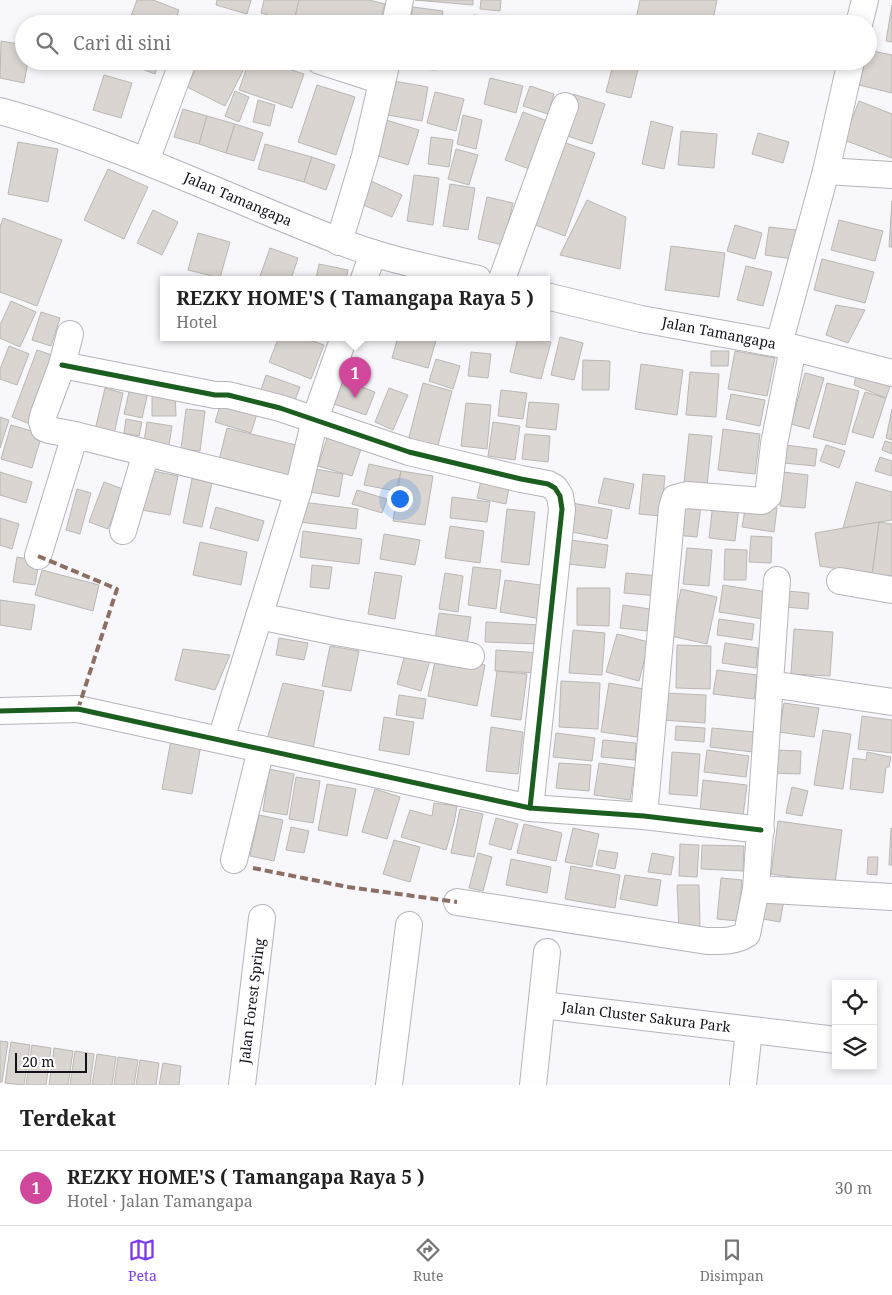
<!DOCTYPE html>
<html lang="id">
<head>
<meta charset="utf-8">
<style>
	body { margin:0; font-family:"Noto Serif",serif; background:#f2f2f2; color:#222 }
	.controls { position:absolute; right:15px; bottom:15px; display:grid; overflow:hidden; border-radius:0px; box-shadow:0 2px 8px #0003 }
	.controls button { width:45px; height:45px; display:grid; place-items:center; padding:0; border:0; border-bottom:1px solid #e0e0e0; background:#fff; color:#222; font:25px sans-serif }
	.scale { position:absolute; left:15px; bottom:12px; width:72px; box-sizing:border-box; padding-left:5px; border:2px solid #14111c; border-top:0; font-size:14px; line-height:18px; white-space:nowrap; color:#14111c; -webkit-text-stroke:4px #fff; paint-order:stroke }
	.you { position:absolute; left:399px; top:498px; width:18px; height:18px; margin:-12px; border:4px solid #fff; border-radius:50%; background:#1a73e8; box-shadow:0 0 0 8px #1a73e833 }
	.badge { display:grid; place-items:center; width:32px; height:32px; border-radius:50%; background:#7c3aed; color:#fff; font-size:16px; font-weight:700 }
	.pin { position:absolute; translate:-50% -41px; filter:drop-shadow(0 1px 2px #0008) }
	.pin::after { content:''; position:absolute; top:26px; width:18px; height:15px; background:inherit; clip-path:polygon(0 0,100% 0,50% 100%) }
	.popup { position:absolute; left:160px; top:276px; width:390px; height:65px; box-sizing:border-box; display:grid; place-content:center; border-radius:0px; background:#fff; filter:drop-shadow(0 1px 4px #0005); font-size:16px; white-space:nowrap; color:#767676 }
	.popup b { font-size:19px; color:#222 }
	.popup::after { content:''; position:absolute; left:50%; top:100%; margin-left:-10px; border:10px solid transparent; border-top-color:#fff }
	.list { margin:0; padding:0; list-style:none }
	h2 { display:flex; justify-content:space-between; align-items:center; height:65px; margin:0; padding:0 20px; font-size:21px }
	h2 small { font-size:16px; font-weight:400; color:#767676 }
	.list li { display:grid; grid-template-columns:32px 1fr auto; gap:15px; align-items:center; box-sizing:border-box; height:75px; padding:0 20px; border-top:1px solid #e0e0e0 }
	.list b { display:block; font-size:19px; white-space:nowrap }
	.list p { margin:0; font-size:16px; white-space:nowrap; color:#767676 }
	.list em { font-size:16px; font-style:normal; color:#767676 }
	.icon { flex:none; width:28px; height:28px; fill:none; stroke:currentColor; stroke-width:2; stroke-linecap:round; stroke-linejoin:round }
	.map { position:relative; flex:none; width:892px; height:1085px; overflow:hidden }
	.search { position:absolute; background:#fff; box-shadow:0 2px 8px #0003; left:15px; right:15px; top:15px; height:55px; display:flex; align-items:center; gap:12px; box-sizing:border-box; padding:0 18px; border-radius:28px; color:#767676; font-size:19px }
	.sheet { height:140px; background:#fff }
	nav { display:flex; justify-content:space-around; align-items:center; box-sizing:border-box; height:70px; border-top:1px solid #e0e0e0; background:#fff; font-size:14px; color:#767676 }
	nav a { display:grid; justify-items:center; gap:2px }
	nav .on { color:#7c3aed }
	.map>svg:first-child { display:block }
	.building { fill:#dad5d0; stroke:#bab7b4 }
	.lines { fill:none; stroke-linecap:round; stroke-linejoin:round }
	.minor-casing { stroke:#b6b4bb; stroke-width:28 }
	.minor { stroke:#fefefe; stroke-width:26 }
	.quiet { stroke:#8d6e63; stroke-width:4; stroke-dasharray:8 4; stroke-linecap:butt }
	.cycleway-casing { stroke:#fff; stroke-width:8 }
	.cycleway { stroke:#1b5e20; stroke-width:5 }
	.labels { text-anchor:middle; stroke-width:4; stroke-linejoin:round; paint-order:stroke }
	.street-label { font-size:14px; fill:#14111c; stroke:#fff }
</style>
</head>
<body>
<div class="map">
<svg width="892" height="1085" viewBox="0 0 892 1085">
	<rect width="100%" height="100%" fill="#f8f7fb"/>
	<g class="building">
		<path d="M137 0H153L179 10 174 24H128Z"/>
		<path d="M217 0H251L247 14 216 5Z"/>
		<path d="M264 0H299L294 22 261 13Z"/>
		<path d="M299 0H369L385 4 379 24 294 22Z"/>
		<path d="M415 0H473V5Z"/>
		<path d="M481 0H501L500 11 480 9Z"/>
		<path d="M640 0H717L712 24H635Z"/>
		<path d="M892 5V42L886 41Z"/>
		<path d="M413 7 443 11 441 24H410Z"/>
		<path d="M473 15 493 17 492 24H472Z"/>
		<path d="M1 41 24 45V61H28L24 83 0 78Z"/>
		<path d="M868 50 892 55V93L859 85 865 61H868Z"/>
		<path d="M121 61H159L155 74Z"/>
		<path d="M200 61H248L225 106 187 87Z"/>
		<path d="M249 61H264L304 74 292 108 239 90Z"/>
		<path d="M400 61H437V70L400 68Z"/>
		<path d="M614 61H640L631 98 606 92Z"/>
		<path d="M104 75 132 83 121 118 93 110Z"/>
		<path d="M490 78 523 86 516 113 484 104Z"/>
		<path d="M394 81 428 87 422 121 388 115Z"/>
		<path d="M317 85 355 97 336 155 298 142Z"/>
		<path d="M530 86 554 94 548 114 523 106Z"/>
		<path d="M235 91 249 97 239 122 225 116Z"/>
		<path d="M435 92 464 99 456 131 427 123Z"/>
		<path d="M573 94 605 104 592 144 561 134Z"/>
		<path d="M258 100 275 105 270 126 253 122Z"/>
		<path d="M859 101 892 114V158L844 140Z"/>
		<path d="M183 109 207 116 199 144 174 137Z"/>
		<path d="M523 112 550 122 532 170 505 160Z"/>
		<path d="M463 115 482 120 476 149 457 144Z"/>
		<path d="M207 116 235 124 226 153 199 144Z"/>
		<path d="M386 120 419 130 408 165 375 155Z"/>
		<path d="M651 121 673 127 664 169 642 164Z"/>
		<path d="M235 124 263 133 254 161 226 153Z"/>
		<path d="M681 131 717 134 714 168 678 165Z"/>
		<path d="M758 133 789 142 783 163 752 154Z"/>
		<path d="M431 137 453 140 449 167 428 164Z"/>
		<path d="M560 141 595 153 565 236 530 223Z"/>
		<path d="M18 142 58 149 48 202 8 194Z"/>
		<path d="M265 144 312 157 304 182 258 169Z"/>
		<path d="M456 149 478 155 469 185 448 179Z"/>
		<path d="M312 157 335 165 326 190 304 182Z"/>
		<path d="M108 169 148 187 124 239 84 220Z"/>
		<path d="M414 175 439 178 433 225 407 221Z"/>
		<path d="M371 181 402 195 392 217 361 204Z"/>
		<path d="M450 184 475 188 468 230 443 226Z"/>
		<path d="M487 197 513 203 503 245 478 239Z"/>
		<path d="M587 200 626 217 620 269 560 255Z"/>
		<path d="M892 201V247H889Z"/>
		<path d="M153 210 178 222 162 255 137 243Z"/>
		<path d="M3 218 62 240 37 306 0 292V227Z"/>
		<path d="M839 220 883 231 875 261 831 250Z"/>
		<path d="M735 225 762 233 755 259 727 251Z"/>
		<path d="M769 227 796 230 792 259 765 255Z"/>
		<path d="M198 233 230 242 220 278 188 270Z"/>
		<path d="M671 246 725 253 719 297 665 290Z"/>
		<path d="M270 248 298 258 291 279H259Z"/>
		<path d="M822 259 874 272 865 303 814 290Z"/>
		<path d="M319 264 348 270 346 279H316Z"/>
		<path d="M746 266 772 272 763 306 737 300Z"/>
		<path d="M11 301 36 312 20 347 0 338V325Z"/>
		<path d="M836 305 865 310 848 343 826 335Z"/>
		<path d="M41 312 60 318 51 346 32 340Z"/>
		<path d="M279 337H301L324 345 311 379 269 362Z"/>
		<path d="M398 337H437L428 368 392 358Z"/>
		<path d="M518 337H531L551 342 541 379 510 372Z"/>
		<path d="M560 337 583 343 574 380 551 375Z"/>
		<path d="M9 346 29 354 17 385 0 379V369Z"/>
		<path d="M37 350 61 358 35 426 12 417Z"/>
		<path d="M711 351H729L728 366H711Z"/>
		<path d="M735 351 775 358 767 396 728 389Z"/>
		<path d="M471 352 491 354 488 378 468 376Z"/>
		<path d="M436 359 460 366 453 389 429 381Z"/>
		<path d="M583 360 610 361 609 390H582Z"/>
		<path d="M641 364 683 370 677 415 635 409Z"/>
		<path d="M857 370 892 381 886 398 854 385Z"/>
		<path d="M690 372 719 374 716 417 686 415Z"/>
		<path d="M805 373 824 378 809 429 791 424Z"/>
		<path d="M266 375 300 387 294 403 261 390Z"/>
		<path d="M343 380 375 392 366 415 334 404Z"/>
		<path d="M131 383 149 388 142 418 124 414Z"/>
		<path d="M423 383 452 391 437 449 408 441Z"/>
		<path d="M827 383 859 391 845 445 813 437Z"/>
		<path d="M105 388 123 393 114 434 95 430Z"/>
		<path d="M389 388 408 395 393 430 375 422Z"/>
		<path d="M501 390 527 393 523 419 498 416Z"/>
		<path d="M175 391 176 416H152V392Z"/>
		<path d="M865 392 886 398 873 438 852 432Z"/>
		<path d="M731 394 765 400 760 426 726 419Z"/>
		<path d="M223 396 259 407 251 433 215 422Z"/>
		<path d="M529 402 559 404 556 430 526 427Z"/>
		<path d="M466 403 491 405 487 449 461 446Z"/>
		<path d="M186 409 205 411 200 451 181 449Z"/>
		<path d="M892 409V440L886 438Z"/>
		<path d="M0 417 9 420 0 448Z"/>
		<path d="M126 419 142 422 139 436 124 433Z"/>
		<path d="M147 422 172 426 169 445 144 442Z"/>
		<path d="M493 422 520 426 515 460 488 456Z"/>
		<path d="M11 425 42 434 32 468 1 459Z"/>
		<path d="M227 428 296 445 288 477 219 460Z"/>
		<path d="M330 429 364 440 352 476 318 466Z"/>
		<path d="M723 429 760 434 755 474 718 470Z"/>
		<path d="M525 434 550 436 548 462 522 459Z"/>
		<path d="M689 434 712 436 707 486 684 483Z"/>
		<path d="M885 441 892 443V454L882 450Z"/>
		<path d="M785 445 817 449 815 466 784 463Z"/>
		<path d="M826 445 845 451 839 468 820 461Z"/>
		<path d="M880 457 892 461V476L875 471Z"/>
		<path d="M369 464 401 471 396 491 364 485Z"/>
		<path d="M310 468 343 474 339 497 305 491Z"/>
		<path d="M144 469 178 476 170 515 136 509Z"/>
		<path d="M194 469 214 474 202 527 183 523Z"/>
		<path d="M401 471 433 476 425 525 393 521Z"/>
		<path d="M0 472 32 482 26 503 0 495Z"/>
		<path d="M783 472 808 475 805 508 780 506Z"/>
		<path d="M643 474 665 476 661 516 639 514Z"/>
		<path d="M482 476 510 482 506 504 477 498Z"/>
		<path d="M604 478 634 484 629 509 598 503Z"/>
		<path d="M104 482 123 489 108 529 89 522Z"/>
		<path d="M856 482 892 492V520L843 528Z"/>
		<path d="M77 489 91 493 80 534 66 530Z"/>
		<path d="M357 490 387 499 382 513 352 504Z"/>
		<path d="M452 497 490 502 487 522 450 518Z"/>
		<path d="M302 502 358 509 356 529 299 522Z"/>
		<path d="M572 503 612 510 607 539 567 531Z"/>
		<path d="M713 503 739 506 735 541 709 538Z"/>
		<path d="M679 504 701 506 697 537 675 535Z"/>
		<path d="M746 504 777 508 774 532 742 527Z"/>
		<path d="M216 507 264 521 258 541 210 528Z"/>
		<path d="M507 509 535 512 529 565 501 562Z"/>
		<path d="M0 518 19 524 12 549 0 545Z"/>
		<path d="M879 522 892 524V576L872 574Z"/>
		<path d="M879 522 872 574 820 566 815 533Z"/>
		<path d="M450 526 484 531 480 563 445 558Z"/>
		<path d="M303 531 362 539 359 564 300 557Z"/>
		<path d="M384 534 420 540 415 565 380 559Z"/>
		<path d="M751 536 772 537 771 563 749 562Z"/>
		<path d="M570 540 608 545 605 568 567 564Z"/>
		<path d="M200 542 247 552 241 585 193 575Z"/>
		<path d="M687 548 712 550 709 586 683 584Z"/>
		<path d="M725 549 747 550 746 580H724Z"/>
		<path d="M17 557 39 561 35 585 13 582Z"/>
		<path d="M312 565 332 567 329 589 310 587Z"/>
		<path d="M473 567 501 570 496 609 468 605Z"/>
		<path d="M42 570 99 585 93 611 35 595Z"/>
		<path d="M375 572 402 576 395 619 368 614Z"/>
		<path d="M445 573 463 576 458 612 439 609Z"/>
		<path d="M626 573 660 576 658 596 624 593Z"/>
		<path d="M505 580 547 586 542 619 500 612Z"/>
		<path d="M723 585 767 592 763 619 719 612Z"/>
		<path d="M577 588H610L609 626 577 625Z"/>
		<path d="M681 589 717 597 707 644 671 636Z"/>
		<path d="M787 591 809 593 808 609 785 607Z"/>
		<path d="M0 600 35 605 31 630 0 625Z"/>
		<path d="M623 605 650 609 647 631 620 628Z"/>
		<path d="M439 613 471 617 467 644 435 639Z"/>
		<path d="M719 619 754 624 752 640 717 635Z"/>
		<path d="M486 622 540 625 539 644 485 642Z"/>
		<path d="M794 629 833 632 830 676 791 674Z"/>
		<path d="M573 630 605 633 602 675 569 673Z"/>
		<path d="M617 634 649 642 639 681 606 672Z"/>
		<path d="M279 638 308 643 304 660 276 655Z"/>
		<path d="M725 643 758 648 756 668 722 663Z"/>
		<path d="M677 645 711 646 710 689 676 688Z"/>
		<path d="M330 646 359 651 351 691 322 686Z"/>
		<path d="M183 649 230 655 215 690 175 680Z"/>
		<path d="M406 650 431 657 421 691 397 684Z"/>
		<path d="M496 650 541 653 540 673 495 671Z"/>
		<path d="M436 656 485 665 477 706 428 696Z"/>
		<path d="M717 670 757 675 754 699 713 694Z"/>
		<path d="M497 671 527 674 521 720 491 716Z"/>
		<path d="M561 681 600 683 598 729 559 727Z"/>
		<path d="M283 683 324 691 313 749 266 743Z"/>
		<path d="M609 683 644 689 637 737 601 732Z"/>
		<path d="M664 693 706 695 705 723 663 720Z"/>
		<path d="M399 695 426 699 423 719 396 715Z"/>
		<path d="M784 703 819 708 814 737 779 732Z"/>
		<path d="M862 716 892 720V753L858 749Z"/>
		<path d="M384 717 414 722 409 755 379 750Z"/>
		<path d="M676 726 705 728 704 742 675 740Z"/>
		<path d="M491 727 523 732 518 774 486 771Z"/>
		<path d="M712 728 755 732 753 752 710 747Z"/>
		<path d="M823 730 851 734 843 789 814 785Z"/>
		<path d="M556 733 595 738 592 761 553 757Z"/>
		<path d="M171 740 201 745 192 794 162 789Z"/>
		<path d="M603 740 636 743 635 760 601 757Z"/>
		<path d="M707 750 749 756 746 777 704 772Z"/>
		<path d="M774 750 801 751 800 774 773 773Z"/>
		<path d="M672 752 700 754 697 796 669 794Z"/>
		<path d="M867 752 891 757 889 767H886L883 793 850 789 853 758 866 760Z"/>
		<path d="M559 763 591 765 589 791 556 788Z"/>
		<path d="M599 763 635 768 630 800 594 795Z"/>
		<path d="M269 769 294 774 287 815 263 811Z"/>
		<path d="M296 777 320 781 313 823 289 819Z"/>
		<path d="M703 780 747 785 743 816 700 811Z"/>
		<path d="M327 784 356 789 347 836 318 830Z"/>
		<path d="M792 787 808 791 802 816 786 813Z"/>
		<path d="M375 789 400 797 387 839 362 832Z"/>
		<path d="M434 803 457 806 454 823 446 850 401 837 410 810 432 816Z"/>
		<path d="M460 809 483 814 474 857 451 853Z"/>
		<path d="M259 815 283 820 274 861 250 856Z"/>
		<path d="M496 818 518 824 511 850 489 844Z"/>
		<path d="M778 821 842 830 835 883 771 874Z"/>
		<path d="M524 824 562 833 556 861 517 853Z"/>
		<path d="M291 827 309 831 304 853 286 850Z"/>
		<path d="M573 828 599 834 592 867 565 862Z"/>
		<path d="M891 828 892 829V865H889Z"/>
		<path d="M394 840 420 847 410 882 383 874Z"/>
		<path d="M680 844 699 845 697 877 679 876Z"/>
		<path d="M702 845 744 846 743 871 701 869Z"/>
		<path d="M599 850 618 853 615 869 596 865Z"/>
		<path d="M478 853 492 857 483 891 469 888Z"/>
		<path d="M652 853 674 857 671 875 648 872Z"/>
		<path d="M868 857H878L877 875 867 874Z"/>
		<path d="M511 859 551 867 547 893 506 885Z"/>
		<path d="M571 866 620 875 615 908 565 899Z"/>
		<path d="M625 875 661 880 657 906 620 899Z"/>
		<path d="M721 878 742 880 738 921 717 919Z"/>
		<path d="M677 885H699L700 930 679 931Z"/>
		<path d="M761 896 784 900 780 922 757 918Z"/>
		<path d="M0 1041 8 1042 2 1082H0Z"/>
		<path d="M11 1042 30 1045 24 1085 5 1083Z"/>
		<path d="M32 1045 51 1048 46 1085H26Z"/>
		<path d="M54 1048 73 1051 68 1085H49Z"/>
		<path d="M75 1051 94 1054 90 1085H70Z"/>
		<path d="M97 1054 116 1057 112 1085H92Z"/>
		<path d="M118 1057 138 1060 134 1085H114Z"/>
		<path d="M140 1060 159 1063 156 1085H136Z"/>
		<path d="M163 1063 181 1066 179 1085H159Z"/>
	</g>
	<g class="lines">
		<defs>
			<g id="minor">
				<path d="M395 24 400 0"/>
				<path d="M859 24 865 0"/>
				<path d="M320 61 382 81"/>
				<path d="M0 111C117 143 226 197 339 241 384 259 431 268 478 279"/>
				<path d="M146 161 183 61"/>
				<path d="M826 171 892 175"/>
				<path d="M339 242 365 156 387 61"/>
				<path d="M364 279 373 253"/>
				<path d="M502 279 565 106"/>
				<path d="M546 296 641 319 779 344 892 373"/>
				<path d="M70 334 62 365 43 416 42 422 44 428 49 430 75 435 298 491"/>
				<path d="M779 344 826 171 851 61"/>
				<path d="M62 365 215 395H228L280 408 409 452 521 479 548 484 555 488 560 496 562 509 530 808"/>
				<path d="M123 531 146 453"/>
				<path d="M38 556 75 435"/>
				<path d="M840 581 892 590"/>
				<path d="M259 616 336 632 471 656"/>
				<path d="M770 684 892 702"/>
				<path d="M0 711 78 709 530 808 644 816 761 830"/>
				<path d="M221 739 298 491 315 419 344 337"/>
				<path d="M644 816 672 508 675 498 687 495 762 501 768 496 774 444 793 348"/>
				<path d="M234 860 261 749"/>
				<path d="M756 889 892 897"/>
				<path d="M457 902 707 941C722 941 734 942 747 934L756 889 777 580"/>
				<path d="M542 1005 836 1040"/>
				<path d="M242 1085 262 918"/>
				<path d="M389 1085 409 925"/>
				<path d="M533 1085 547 952"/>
				<path d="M743 1085 749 1030"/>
			</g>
		</defs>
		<use href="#minor" class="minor-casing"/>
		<use href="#minor" class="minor"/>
		<g class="quiet">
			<path d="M38 556 117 589 78 709"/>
			<path d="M253 868 348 887 457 902"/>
		</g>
		<defs>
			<g id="cycleway">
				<path d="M62 365 215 395H228L280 408 409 452 521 479 548 484 555 488 560 496 562 509 530 808"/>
				<path d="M0 711 78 709 530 808 644 816 761 830"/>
			</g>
		</defs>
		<use href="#cycleway" class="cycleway-casing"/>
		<use href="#cycleway" class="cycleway"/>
	</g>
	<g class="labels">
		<g class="street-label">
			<text transform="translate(238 199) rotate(23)" y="5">Jalan Tamangapa</text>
			<text transform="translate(719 333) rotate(11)" y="5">Jalan Tamangapa</text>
			<text transform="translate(252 1001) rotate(-83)" y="5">Jalan Forest Spring</text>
			<text transform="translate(646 1017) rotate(7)" y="5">Jalan Cluster Sakura Park</text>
		</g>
	</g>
</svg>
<div class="controls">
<button><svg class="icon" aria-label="locate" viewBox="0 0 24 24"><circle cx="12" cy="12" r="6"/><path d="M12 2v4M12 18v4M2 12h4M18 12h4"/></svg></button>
<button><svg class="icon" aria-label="layers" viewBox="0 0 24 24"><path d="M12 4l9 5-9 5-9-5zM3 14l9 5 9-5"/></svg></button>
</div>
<div class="scale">20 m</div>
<div class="you"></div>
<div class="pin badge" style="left:355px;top:398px;background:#d1479c">1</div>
<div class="popup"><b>REZKY HOME'S ( Tamangapa Raya 5 )</b>Hotel</div>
<div class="search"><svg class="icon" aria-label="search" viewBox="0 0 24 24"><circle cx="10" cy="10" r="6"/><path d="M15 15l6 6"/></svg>Cari di sini</div>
</div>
<section class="sheet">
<h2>Terdekat<small></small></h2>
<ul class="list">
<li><span class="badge" style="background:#d1479c">1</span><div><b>REZKY HOME'S ( Tamangapa Raya 5 )</b><p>Hotel · Jalan Tamangapa</p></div><em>30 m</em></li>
</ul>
</section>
<nav>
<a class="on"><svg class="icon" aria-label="map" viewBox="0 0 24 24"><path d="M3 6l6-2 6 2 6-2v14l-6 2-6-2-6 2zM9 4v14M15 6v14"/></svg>Peta</a>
<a><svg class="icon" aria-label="directions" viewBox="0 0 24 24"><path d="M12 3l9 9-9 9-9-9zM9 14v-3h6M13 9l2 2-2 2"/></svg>Rute</a>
<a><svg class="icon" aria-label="saved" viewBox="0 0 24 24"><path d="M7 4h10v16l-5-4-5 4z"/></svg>Disimpan</a>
</nav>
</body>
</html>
